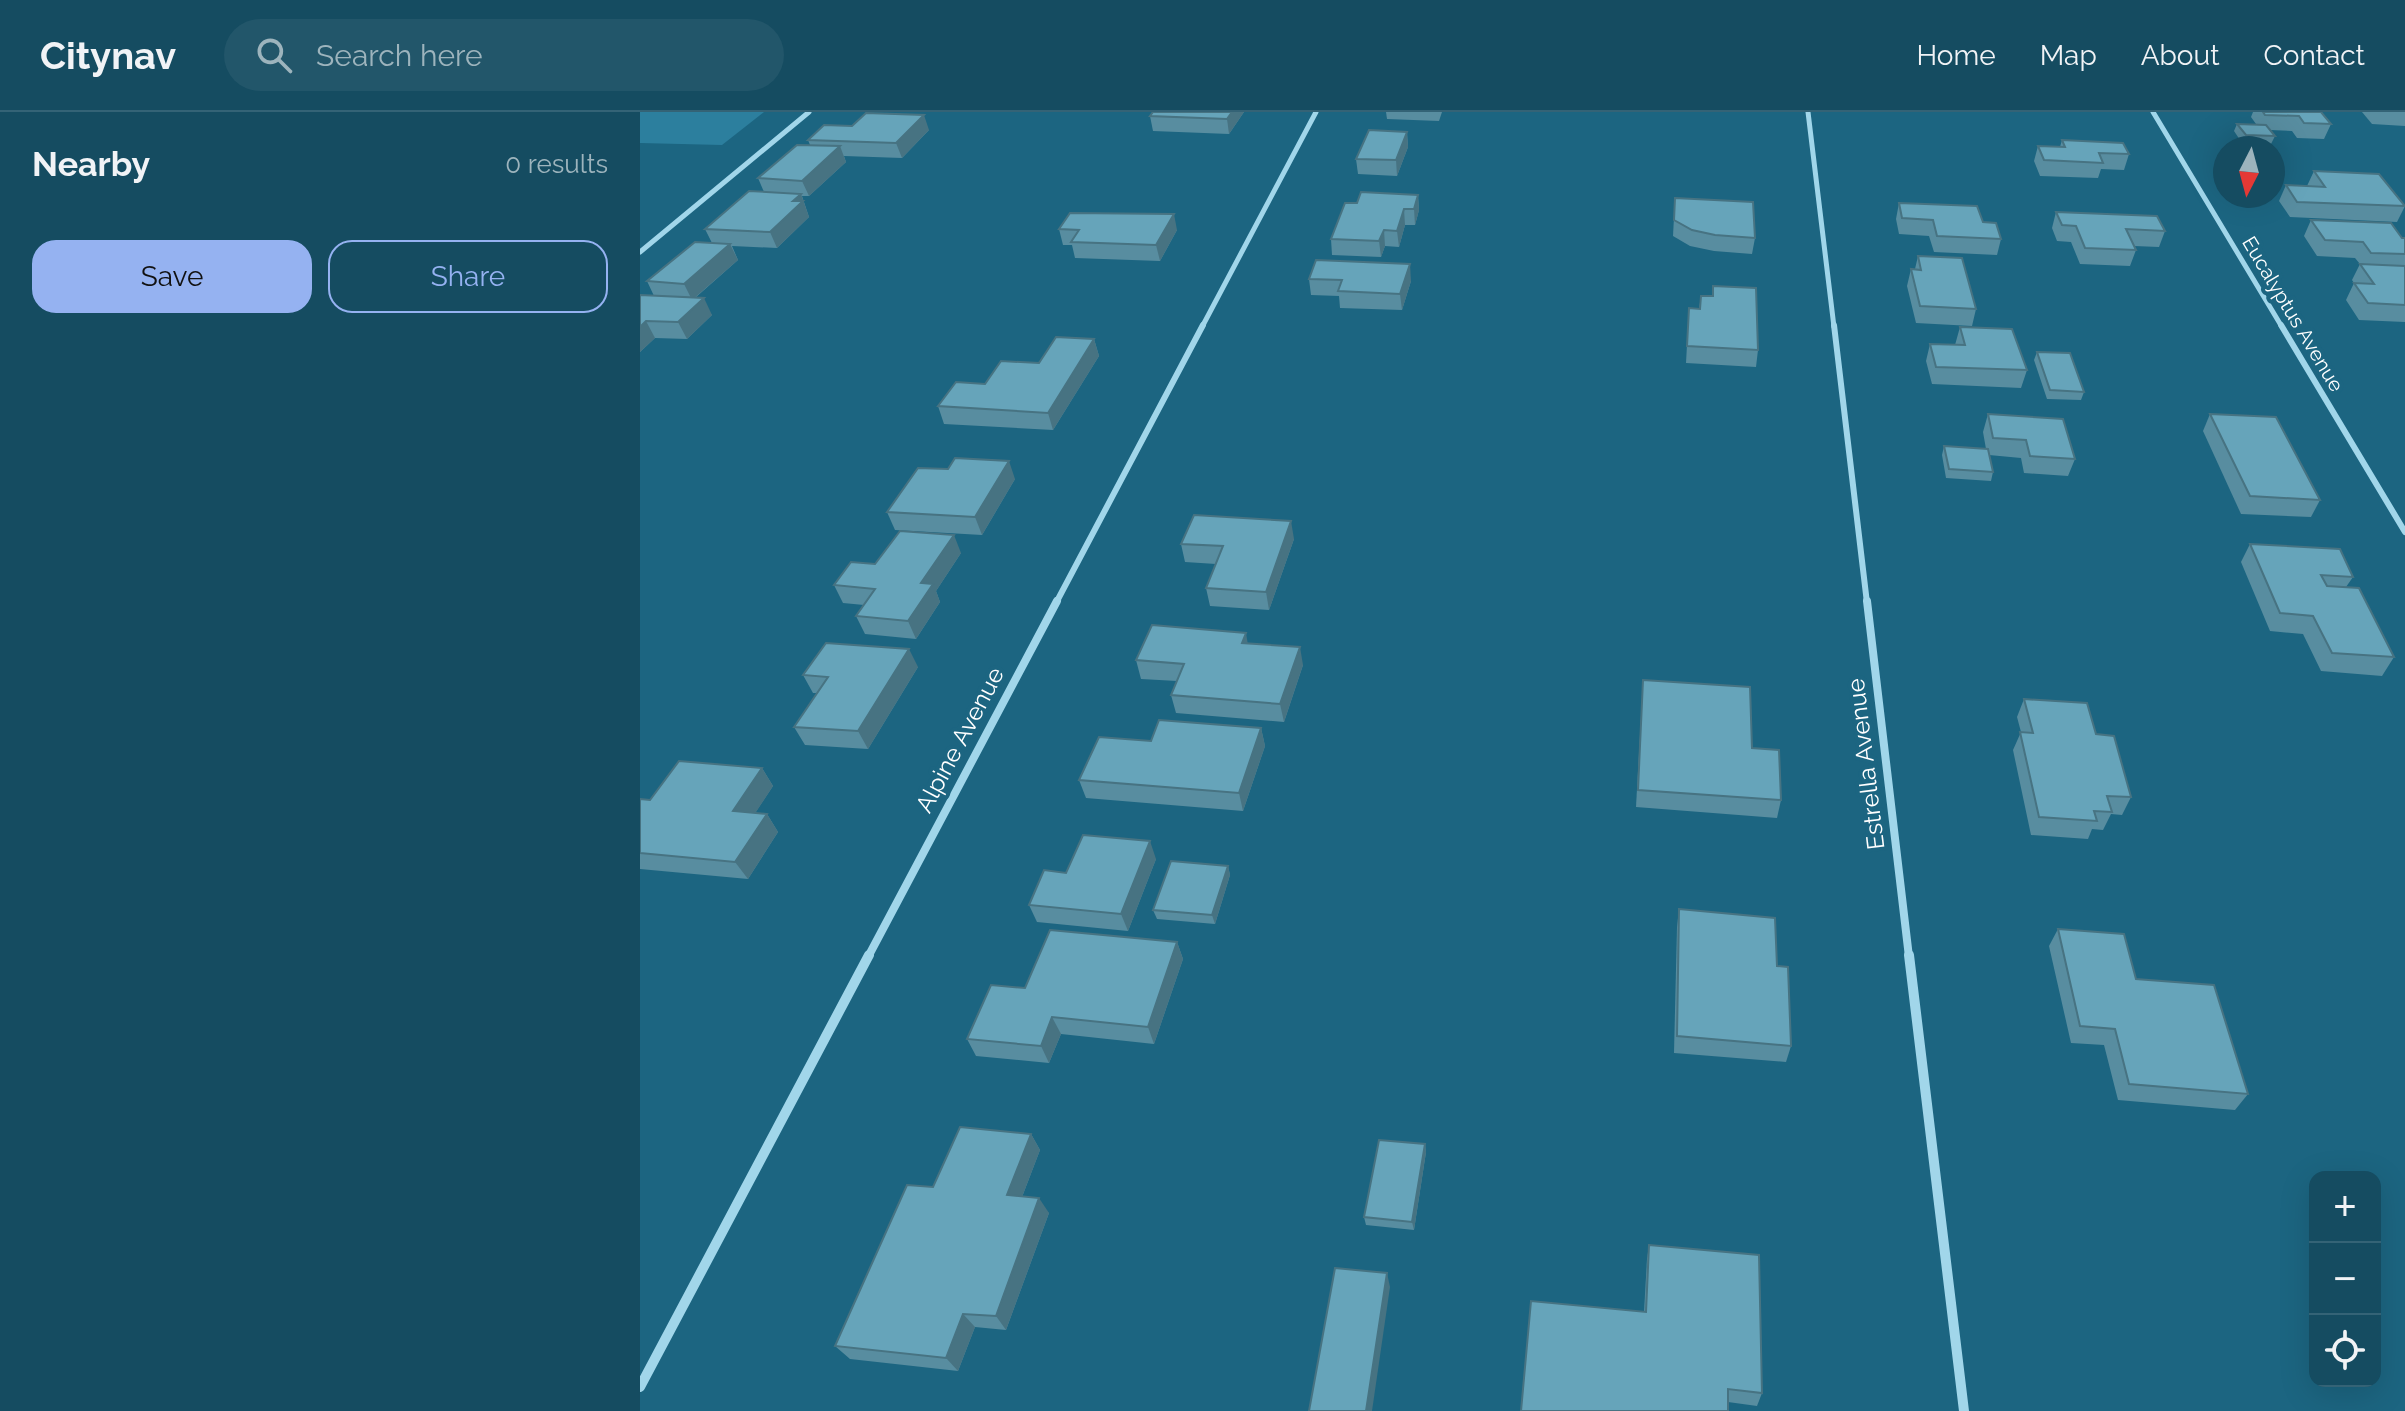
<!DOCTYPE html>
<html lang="en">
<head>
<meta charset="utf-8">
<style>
	body { margin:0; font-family:Raleway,sans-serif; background:#22566a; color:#f1f3f6 }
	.controls { position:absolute; right:24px; bottom:24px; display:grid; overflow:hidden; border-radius:16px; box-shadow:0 8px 32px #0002 }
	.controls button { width:72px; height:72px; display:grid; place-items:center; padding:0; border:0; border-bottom:2px solid #346376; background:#154c61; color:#f1f3f6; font:40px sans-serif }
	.compass { position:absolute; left:1573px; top:24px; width:72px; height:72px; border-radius:50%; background:#154c61; box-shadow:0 8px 32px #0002; rotate:186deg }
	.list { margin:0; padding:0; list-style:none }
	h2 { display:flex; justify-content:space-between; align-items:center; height:104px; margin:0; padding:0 32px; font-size:34px }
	h2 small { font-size:26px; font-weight:400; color:#9db4bd }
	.actions { display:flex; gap:16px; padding:24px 32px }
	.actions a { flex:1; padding:18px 0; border:2px solid #95b2f1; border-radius:24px; text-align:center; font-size:28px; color:#95b2f1 }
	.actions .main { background:#95b2f1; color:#111 }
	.icon { flex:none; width:44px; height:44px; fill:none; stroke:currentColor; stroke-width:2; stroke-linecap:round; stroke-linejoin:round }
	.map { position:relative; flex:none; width:1765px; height:1299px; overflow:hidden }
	header { display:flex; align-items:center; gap:48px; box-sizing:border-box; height:112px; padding:0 40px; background:#154c61; border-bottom:2px solid #346376 }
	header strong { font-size:38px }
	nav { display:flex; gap:44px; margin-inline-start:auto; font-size:28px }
	.search { width:560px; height:72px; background:#22566a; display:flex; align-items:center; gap:20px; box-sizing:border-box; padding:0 28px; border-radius:44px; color:#9db4bd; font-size:30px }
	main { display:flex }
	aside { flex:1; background:#154c61 }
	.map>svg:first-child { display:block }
	.green { fill:#2c7f9e }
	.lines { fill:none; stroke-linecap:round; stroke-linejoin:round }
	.street-far3 { stroke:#a1d6ea; stroke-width:5 }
	.street-far2 { stroke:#a1d6ea; stroke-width:6 }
	.street-far1 { stroke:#a1d6ea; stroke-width:8 }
	.street { stroke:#a1d6ea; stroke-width:10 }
	.wall { fill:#588da0 }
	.shaded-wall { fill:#477382 }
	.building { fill:#66a4ba; stroke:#477382; stroke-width:2 }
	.labels { text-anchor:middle; stroke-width:8; stroke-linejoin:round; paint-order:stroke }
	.far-street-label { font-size:20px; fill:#fff; stroke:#1c6581 }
	.street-label { font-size:24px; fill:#fff; stroke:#1c6581 }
</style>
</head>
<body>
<header>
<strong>Citynav</strong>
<div class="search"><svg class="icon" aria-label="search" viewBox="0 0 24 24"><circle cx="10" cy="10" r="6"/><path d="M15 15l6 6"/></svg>Search here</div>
<nav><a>Home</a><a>Map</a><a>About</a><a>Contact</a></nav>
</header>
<main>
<aside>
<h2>Nearby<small>0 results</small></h2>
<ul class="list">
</ul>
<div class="actions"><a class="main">Save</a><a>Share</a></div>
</aside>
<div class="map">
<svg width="1765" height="1299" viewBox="0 0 1765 1299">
	<rect width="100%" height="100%" fill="#1c6581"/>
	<path class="green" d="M0 0H124L82 33 0 31Z"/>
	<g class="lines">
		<g class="street-far3">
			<path d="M1168 0 1194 215"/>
			<path d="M1513 0 1642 215"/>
			<path d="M0 140 169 0"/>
			<path d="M562 215 676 0"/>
		</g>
		<g class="street-far2">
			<path d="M1194 213 1227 491"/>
			<path d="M1641 213 1765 420"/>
			<path d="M416 491 563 213"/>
		</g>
		<g class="street-far1">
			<path d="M1227 489 1269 845"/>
			<path d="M228 845 417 489"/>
		</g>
		<g class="street">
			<path d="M1269 843 1324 1299"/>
			<path d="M0 1275 229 843"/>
		</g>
	</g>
	<g class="wall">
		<path d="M604 0 589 22 513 19 510 4Z"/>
		<path d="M746 0H802L799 9 747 7Z"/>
		<path d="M1613 0H1681L1691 12 1684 27 1657 26 1652 19 1630 18 1635 24 1631 32 1602 31 1594 19 1597 12H1616L1611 5Z"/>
		<path d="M1722 0H1765V14L1732 12Z"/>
		<path d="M289 18 262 46 204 44 206 50 169 84H162L169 105 137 136 92 134 98 148 55 186 72 203 47 227 15 226 0 240V183L14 184 7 169 72 131 65 117 124 80 118 66 170 33 168 28Z"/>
		<path d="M767 20 768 35 757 64 718 62 716 47Z"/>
		<path d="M1422 28 1489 42 1484 58 1461 57 1458 66 1400 64 1394 49 1398 34 1420 35Z"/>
		<path d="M1674 59 1765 94 1757 110 1650 105 1639 89 1646 73 1667 74Z"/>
		<path d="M778 83 779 98 775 113H765L759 135 745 134 741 145 692 143 691 127 717 91Z"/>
		<path d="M1035 86 1115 126 1112 142 1074 139 1050 134 1033 124Z"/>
		<path d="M1259 91 1343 110 1361 127 1357 143 1294 140 1289 124 1259 122 1256 107Z"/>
		<path d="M1416 100 1525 119 1519 135 1494 134 1496 138 1490 154 1440 152 1431 130 1417 129 1412 116Z"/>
		<path d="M1671 108 1765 126V210L1719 208 1706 188 1714 171 1712 168 1720 152 1715 146 1677 144 1664 124Z"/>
		<path d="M419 117 537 118 520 149 435 146 432 133H423Z"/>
		<path d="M1278 144 1336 197 1332 214 1276 211 1267 174 1271 157H1275Z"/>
		<path d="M669 167 771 169 762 198 700 196 699 184 671 183Z"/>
		<path d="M1073 174 1118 238 1116 255 1046 251 1049 196 1059 197 1061 184H1072Z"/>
		<path d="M1320 215 1387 258 1381 276 1292 272 1286 249 1290 232 1315 233Z"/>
		<path d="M454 227 459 244 413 318 304 312 298 294 345 272Z"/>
		<path d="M1397 240 1444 280 1441 288 1407 287 1394 248Z"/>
		<path d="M1348 302 1435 347 1428 364 1384 361 1381 346 1349 343 1353 360 1351 369 1306 366 1302 343 1304 334 1346 337 1343 320Z"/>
		<path d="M1570 302 1680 388 1671 405 1601 402 1563 319Z"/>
		<path d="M375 367 342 423 255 418 247 400Z"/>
		<path d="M654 427 629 498 570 494 566 476 576 452 545 450 541 432Z"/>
		<path d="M1610 432 1713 465 1706 475 1754 545 1742 564 1681 559 1663 522 1630 519 1601 450Z"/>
		<path d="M321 441 296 479 300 490 276 527 225 522 216 504 224 493 203 491 194 473 235 452Z"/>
		<path d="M608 532 663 553 644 610 536 601 531 583 537 569 501 567 496 548Z"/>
		<path d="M278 555 228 637 165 633 154 615 177 581H173L163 563Z"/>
		<path d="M1003 568 1112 636 1141 688 1137 706 996 695Z"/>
		<path d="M1384 587 1456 622 1491 685 1482 703 1471 702 1463 718 1452 717 1448 727 1391 723 1373 638 1381 620 1377 605Z"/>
		<path d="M621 616 625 634 603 699 446 686 439 668 511 629Z"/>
		<path d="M122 656 133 674 115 701 127 702 138 720 108 767 0 757V687L10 688Z"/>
		<path d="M516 747 488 819 397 810 389 793 426 761Z"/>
		<path d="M588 754 590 763 575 812 517 807 513 798Z"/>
		<path d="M1039 797 1137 854 1151 934 1146 950 1034 941 1037 815Z"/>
		<path d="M1418 817 1496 867 1608 982 1595 998 1478 988 1464 933 1431 931 1409 834Z"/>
		<path d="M537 830 543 847 514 932 421 922 409 951 336 944 327 927 385 876Z"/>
		<path d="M391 1022 400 1038 382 1085 409 1101 366 1218 335 1215 318 1259 210 1247 195 1234 293 1075Z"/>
		<path d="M785 1032 786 1040 774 1118 726 1113 724 1105Z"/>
		<path d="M1009 1133 1122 1281 1117 1294 1088 1290 1004 1200 1007 1147Z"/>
	</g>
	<g class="shaded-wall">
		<path d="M592 0H604L589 22 587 7Z"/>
		<path d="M284 3 289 18 262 46 256 31Z"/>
		<path d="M767 20 768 35 757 64 756 48Z"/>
		<path d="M200 34 206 50 169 84 162 69Z"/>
		<path d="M161 82 169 105 137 136 130 120 153 89Z"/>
		<path d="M778 83 779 98 775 113 774 97Z"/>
		<path d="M764 97 765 113 759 135 757 119Z"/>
		<path d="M534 102 537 118 520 149 516 133Z"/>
		<path d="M744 118 745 134 741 145 739 129Z"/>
		<path d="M90 132 98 148 52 188 44 172Z"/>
		<path d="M770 152 771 169 762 198 760 182Z"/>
		<path d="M64 186 72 203 47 227 38 210Z"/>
		<path d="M6 209 15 226 0 240V215Z"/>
		<path d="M454 227 459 244 413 318 408 301Z"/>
		<path d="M369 349 375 367 342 423 335 405Z"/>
		<path d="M651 409 654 427 629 498 626 480Z"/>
		<path d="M314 423 321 441 296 479 300 490 276 527 268 509 281 471Z"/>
		<path d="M606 521 609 539 602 531Z"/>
		<path d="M660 535 663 553 644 610 640 592Z"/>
		<path d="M269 537 278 555 228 637 218 619Z"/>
		<path d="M621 616 625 634 603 699 599 681Z"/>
		<path d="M122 656 133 674 105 717 93 699Z"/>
		<path d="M127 702 138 720 108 767 95 750Z"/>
		<path d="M510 729 516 747 488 819 481 802Z"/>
		<path d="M588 754 590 763 575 812 572 803Z"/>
		<path d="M537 830 543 847 514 932 508 915Z"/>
		<path d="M412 905 421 922 409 951 401 934Z"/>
		<path d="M391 1022 400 1038 377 1098 367 1083Z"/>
		<path d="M785 1032 786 1040 774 1118 772 1110Z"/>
		<path d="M399 1086 409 1101 366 1218 356 1204Z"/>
		<path d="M747 1161 750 1175 732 1299H726Z"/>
		<path d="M323 1202 335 1215 318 1259 306 1246Z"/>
	</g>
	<g class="building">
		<path d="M513 0H592L587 7 510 4Z"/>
		<path d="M1623 0H1681L1691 12 1664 11 1659 4 1625 3Z"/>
		<path d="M226 1 284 3 256 31 168 28 184 13 212 14Z"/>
		<path d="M1597 12 1626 13 1635 24 1606 23Z"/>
		<path d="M729 18 767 20 756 48 716 47Z"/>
		<path d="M1422 28 1483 31 1489 42 1459 41 1463 51 1404 48 1398 34 1425 35Z"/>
		<path d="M157 33 200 34 162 69 118 66Z"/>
		<path d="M1674 59 1739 62 1765 94 1657 90 1646 73 1685 75Z"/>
		<path d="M109 79 161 82 153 89H163L130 120 65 117Z"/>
		<path d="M721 80 778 83 774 97H764L757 119 744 118 739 129 691 127 705 91H717Z"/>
		<path d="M1035 86 1113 90 1115 126 1075 123 1052 118 1034 108Z"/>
		<path d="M1259 91 1337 94 1343 110 1356 111 1361 127 1297 124 1293 108 1262 106Z"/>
		<path d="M1416 100 1517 104 1525 119 1486 117 1496 138 1445 136 1436 114 1422 113Z"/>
		<path d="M430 101 534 102 516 133 431 130 439 118 419 117Z"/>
		<path d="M1671 108 1751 111 1762 126H1765V142L1731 141 1723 130 1685 128Z"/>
		<path d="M55 130 90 132 44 172 7 169Z"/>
		<path d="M1278 144 1322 146 1336 197 1280 194 1271 157 1281 158Z"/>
		<path d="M676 148 770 152 760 182 698 179 702 168 669 167Z"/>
		<path d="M1720 152 1765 154V193L1728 191 1714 171 1734 172Z"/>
		<path d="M1073 174 1116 176 1118 238 1047 234 1049 196 1060 197 1061 184H1073Z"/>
		<path d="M0 183 64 186 38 210 6 209 0 215Z"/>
		<path d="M1320 215 1372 217 1387 258 1296 255 1290 232 1325 233Z"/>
		<path d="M416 225 454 227 408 301 298 294 316 270 345 272 361 249 399 251Z"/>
		<path d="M1397 240 1430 241 1444 280 1410 278Z"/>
		<path d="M1348 302 1423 307 1435 347 1390 344 1386 328 1353 326Z"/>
		<path d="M1570 302 1636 305 1680 388 1610 384Z"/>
		<path d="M1304 334 1348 337 1353 360 1309 357Z"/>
		<path d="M315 346 369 349 335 405 247 400 278 356 308 357Z"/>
		<path d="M554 403 651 409 626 480 566 476 583 434 541 432Z"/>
		<path d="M260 419 314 423 281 471 293 472 268 509 216 504 235 477 194 473 211 450 235 452Z"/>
		<path d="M1610 432 1700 437 1713 465 1681 463 1687 474 1719 476 1754 545 1692 541 1673 504 1640 501Z"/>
		<path d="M512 513 606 521 602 531 660 535 640 592 531 583 544 552 496 548Z"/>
		<path d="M186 531 269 537 218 619 154 615 188 565 163 563Z"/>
		<path d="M1003 568 1110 575 1112 636 1139 638 1141 688 998 678Z"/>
		<path d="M1384 587 1447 591 1456 622 1474 624 1491 685 1467 684 1472 700 1454 699 1457 709 1399 705 1380 620 1393 621Z"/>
		<path d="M519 608 621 616 599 681 439 668 459 625 511 629Z"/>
		<path d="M39 649 122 656 93 699 127 702 95 750 0 741V687L10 688Z"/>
		<path d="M443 723 510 729 481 802 389 793 404 758 426 761Z"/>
		<path d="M531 749 588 754 572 803 513 798Z"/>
		<path d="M1039 797 1135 806 1137 854 1148 855 1151 934 1037 924Z"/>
		<path d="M1418 817 1484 822 1496 867 1574 873 1608 982 1489 972 1475 917 1440 914Z"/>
		<path d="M410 818 537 830 508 915 412 905 401 934 327 927 351 873 385 876Z"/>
		<path d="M320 1015 391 1022 367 1083 399 1086 356 1204 323 1202 306 1246 195 1234 267 1073 293 1075Z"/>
		<path d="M739 1028 785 1032 772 1110 724 1105Z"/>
		<path d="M1009 1133 1119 1143 1122 1281 1088 1277V1299H881L891 1189 1006 1200Z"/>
		<path d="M695 1156 747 1161 726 1299H669Z"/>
	</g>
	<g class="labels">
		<g class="far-street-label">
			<text transform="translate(1653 202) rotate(59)" y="7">Eucalyptus Avenue</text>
		</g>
		<g class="street-label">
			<text transform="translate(320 628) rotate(-62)" y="8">Alpine Avenue</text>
			<text transform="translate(1226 652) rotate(-97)" y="8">Estrella Avenue</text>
		</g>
	</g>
</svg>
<div class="controls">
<button>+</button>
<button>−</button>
<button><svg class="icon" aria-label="locate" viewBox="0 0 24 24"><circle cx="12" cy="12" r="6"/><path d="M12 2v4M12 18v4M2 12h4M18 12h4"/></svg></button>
</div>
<svg class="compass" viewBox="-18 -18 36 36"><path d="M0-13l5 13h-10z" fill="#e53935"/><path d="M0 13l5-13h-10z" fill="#9db4bd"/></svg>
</div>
</main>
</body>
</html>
